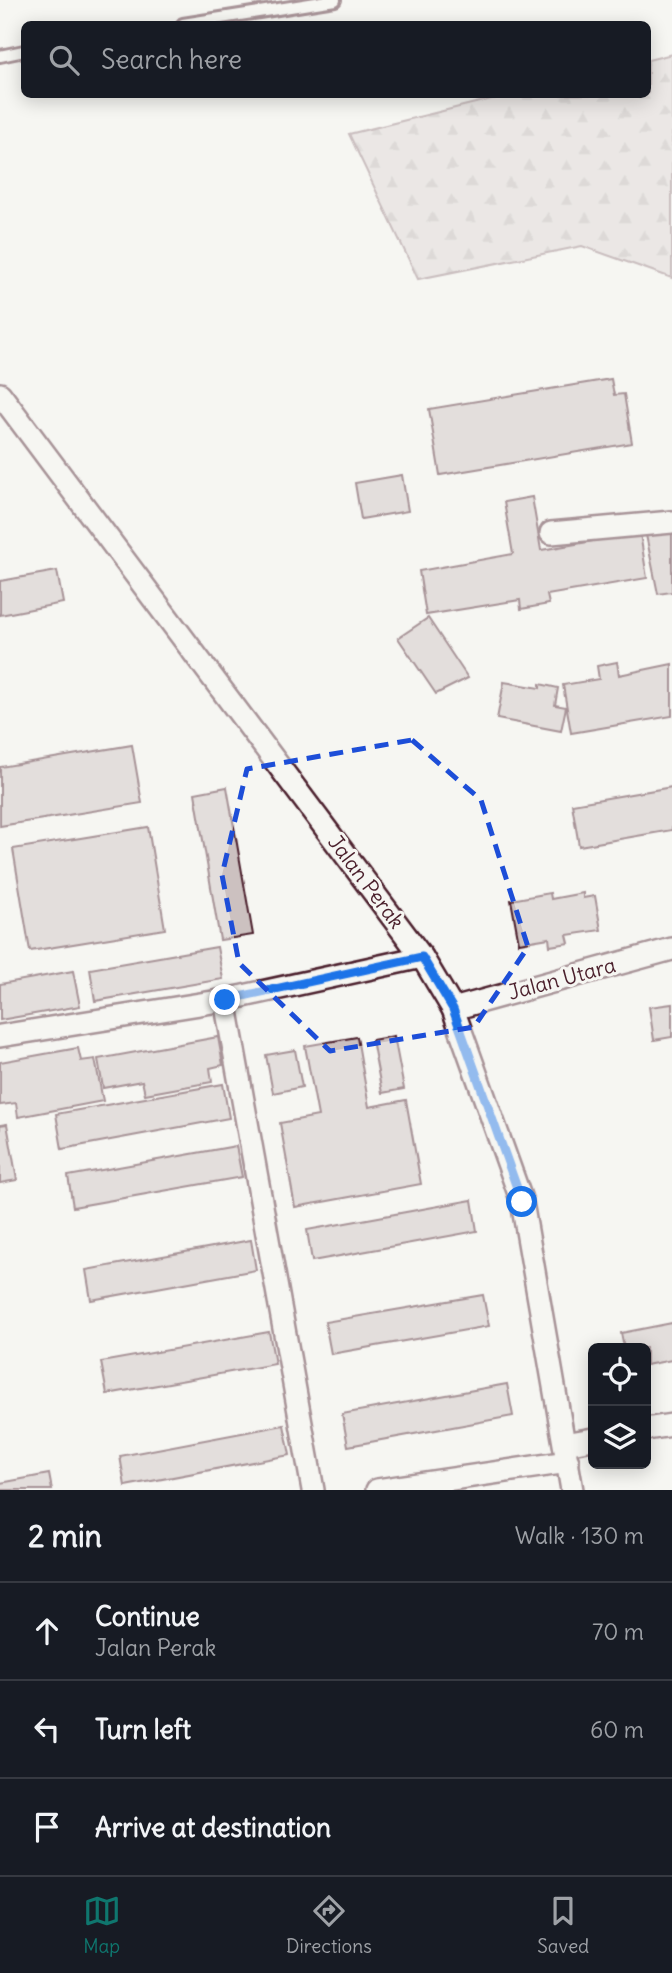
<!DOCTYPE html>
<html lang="en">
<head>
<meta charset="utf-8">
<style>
	body { margin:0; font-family:Delius,sans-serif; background:#20242c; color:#f1f3f6 }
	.controls { position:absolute; right:21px; bottom:21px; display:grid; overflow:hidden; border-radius:10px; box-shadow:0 4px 18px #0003 }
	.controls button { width:63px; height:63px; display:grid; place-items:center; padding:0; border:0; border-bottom:2px solid #363941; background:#171b24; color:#f1f3f6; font:35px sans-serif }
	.stop { position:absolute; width:21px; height:21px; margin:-16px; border:5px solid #1a73e8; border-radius:50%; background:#fff }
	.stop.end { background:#1a73e8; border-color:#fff; box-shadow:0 2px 7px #0008 }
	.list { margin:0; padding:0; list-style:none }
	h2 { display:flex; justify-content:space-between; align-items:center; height:91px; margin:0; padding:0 28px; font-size:30px }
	h2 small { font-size:23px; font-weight:400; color:#9ea1a6 }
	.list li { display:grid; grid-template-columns:46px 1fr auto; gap:21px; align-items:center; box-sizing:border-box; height:98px; padding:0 28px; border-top:2px solid #363941 }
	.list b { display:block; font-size:26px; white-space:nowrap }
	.list p { margin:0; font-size:23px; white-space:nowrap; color:#9ea1a6 }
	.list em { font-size:23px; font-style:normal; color:#9ea1a6 }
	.icon { flex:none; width:38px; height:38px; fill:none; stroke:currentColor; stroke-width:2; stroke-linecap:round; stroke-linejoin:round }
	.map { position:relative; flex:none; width:672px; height:1490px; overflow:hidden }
	.search { position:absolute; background:#171b24; box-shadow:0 4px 18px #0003; left:21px; right:21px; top:21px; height:77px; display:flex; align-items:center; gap:18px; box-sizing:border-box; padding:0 24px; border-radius:10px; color:#9ea1a6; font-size:26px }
	.sheet { height:385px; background:#171b24 }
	nav { display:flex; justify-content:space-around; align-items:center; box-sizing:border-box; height:98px; border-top:2px solid #363941; background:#171b24; font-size:19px; color:#9ea1a6 }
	nav a { display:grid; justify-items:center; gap:4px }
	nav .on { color:#0f766e }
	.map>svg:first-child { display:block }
	.forest { fill:url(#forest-firs); stroke:#947a80; stroke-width:2 }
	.building { fill:#ccc1c0; stroke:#4a1f2b; stroke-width:2 }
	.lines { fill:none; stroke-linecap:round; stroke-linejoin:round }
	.service-casing { stroke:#4a1f2b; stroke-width:16 }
	.minor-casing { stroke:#4a1f2b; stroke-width:26 }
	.service { stroke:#f6f6f2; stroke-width:10 }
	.minor { stroke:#f6f6f2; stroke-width:21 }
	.route { stroke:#1a73e8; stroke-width:9 }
	.marked { fill:none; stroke:#1d4ed8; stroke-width:5; stroke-dasharray:14 9; stroke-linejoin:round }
	.labels { text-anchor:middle; stroke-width:6; stroke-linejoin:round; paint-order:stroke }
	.street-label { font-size:21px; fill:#4a1f2b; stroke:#f6f6f2 }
</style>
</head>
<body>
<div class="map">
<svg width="672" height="1490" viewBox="0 0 672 1490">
	<defs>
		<pattern id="forest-firs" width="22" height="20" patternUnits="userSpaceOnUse" patternTransform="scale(1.75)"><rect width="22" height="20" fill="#ddd6d5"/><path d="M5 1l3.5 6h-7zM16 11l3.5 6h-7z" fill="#bfb7b7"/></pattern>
	</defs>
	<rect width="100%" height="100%" fill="#f6f6f2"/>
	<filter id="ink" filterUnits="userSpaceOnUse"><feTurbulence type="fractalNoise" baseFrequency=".0143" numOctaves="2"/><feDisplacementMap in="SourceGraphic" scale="14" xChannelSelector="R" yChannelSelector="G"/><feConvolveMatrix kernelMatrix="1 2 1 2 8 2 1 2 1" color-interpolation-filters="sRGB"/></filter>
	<g filter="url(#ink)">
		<path class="forest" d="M672 54V278L582 246 418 279 349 134 508 95 648 94V60Z"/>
		<g class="building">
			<path d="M611 379 614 395 624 394 632 443 440 475 429 409Z"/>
			<path d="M402 475 408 511 361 519 355 483Z"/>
			<path d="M532 497 541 550 640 533 647 578 547 595 549 604 521 609 520 600 426 615 419 571 513 554 504 502Z"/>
			<path d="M672 530V592L658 594 646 535Z"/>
			<path d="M57 571 63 603 0 615V581Z"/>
			<path d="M428 618 468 678 436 694 398 638Z"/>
			<path d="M617 662 619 675 672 664V716L571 733 563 685 599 679 597 666Z"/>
			<path d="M504 682 540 688V684L558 688 555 705 566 707 561 731 497 719Z"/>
			<path d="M132 745 142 803 0 826V767Z"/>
			<path d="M227 787 253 935 220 940 195 793Z"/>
			<path d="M672 787V830L579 846 572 804Z"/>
			<path d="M148 827 165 929 30 951 13 849Z"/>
			<path d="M550 893 551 899 583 893V898L595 896 601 930 567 935 569 943 550 946 549 938 519 943 511 900Z"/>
			<path d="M217 947 223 979 95 1001 90 969Z"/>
			<path d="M73 971 80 1006 0 1020V984Z"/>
			<path d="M672 1004V1037L654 1040 649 1007Z"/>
			<path d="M394 1036 404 1089 382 1093 372 1040Z"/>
			<path d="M218 1037 223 1065 210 1068 212 1082 145 1094 142 1081 103 1088 98 1059Z"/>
			<path d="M357 1037 369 1107 406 1100 421 1184 295 1207 280 1123 318 1116 305 1046Z"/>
			<path d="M78 1048 81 1061 95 1059 103 1101 18 1117 16 1103 0 1105V1062Z"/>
			<path d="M295 1050 302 1087 273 1093 266 1055Z"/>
			<path d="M223 1084 229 1118 62 1149 56 1114Z"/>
			<path d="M7 1124 17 1180 0 1183V1125Z"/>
			<path d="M236 1146 242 1177 73 1207 68 1176Z"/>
			<path d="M472 1200 477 1231 312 1261 307 1230Z"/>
			<path d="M251 1240 256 1270 91 1300 86 1270Z"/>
			<path d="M483 1295 489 1326 331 1354 325 1322Z"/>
			<path d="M672 1323V1360L646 1365V1348H624L621 1333Z"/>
			<path d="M269 1332 275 1364 107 1394 101 1362Z"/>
			<path d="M507 1384 513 1416 348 1446 342 1414Z"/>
			<path d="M284 1425 290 1455 125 1486 120 1456Z"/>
			<path d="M49 1474 52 1490H0V1483Z"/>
		</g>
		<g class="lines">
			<defs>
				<g id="service">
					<path d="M183 24 335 0"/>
					<path d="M0 56 24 51"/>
				</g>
				<g id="minor">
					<path d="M0 394 422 957 453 1009 522 1202 572 1490"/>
					<path d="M551 533 672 522"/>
					<path d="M225 1000 313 1490"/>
					<path d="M453 1009 672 949"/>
					<path d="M0 1036 225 1000 422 957"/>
					<path d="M646 1429 672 1425"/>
					<path d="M565 1444 593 1439"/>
					<path d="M377 1490 568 1462"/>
				</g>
			</defs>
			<use href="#service" class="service-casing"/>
			<use href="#minor" class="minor-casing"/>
			<use href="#service" class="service"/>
			<use href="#minor" class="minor"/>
		</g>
	</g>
	<g class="lines" filter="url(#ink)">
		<path class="route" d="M225 1000 422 957 453 1009 522 1202"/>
	</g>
	<path d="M0 0H672V1490H0ZM412 740 481 800 528 947 474 1027 330 1051 239 963 222 875 247 769Z" fill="#f6f6f2" fill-opacity=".55" fill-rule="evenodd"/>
	<path class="marked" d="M412 740 481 800 528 947 474 1027 330 1051 239 963 222 875 247 769Z"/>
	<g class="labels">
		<g class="street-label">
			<text transform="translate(366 882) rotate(53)" y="7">Jalan Perak</text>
			<text transform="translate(562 979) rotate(-15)" y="7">Jalan Utara</text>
		</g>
	</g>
</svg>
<div class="controls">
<button><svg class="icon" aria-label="locate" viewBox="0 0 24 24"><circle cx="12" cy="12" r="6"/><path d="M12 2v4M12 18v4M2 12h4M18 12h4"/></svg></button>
<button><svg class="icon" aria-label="layers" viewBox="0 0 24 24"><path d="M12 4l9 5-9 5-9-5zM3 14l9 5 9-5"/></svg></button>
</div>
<div class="stop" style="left:522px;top:1202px"></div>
<div class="stop end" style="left:225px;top:1000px"></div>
<div class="search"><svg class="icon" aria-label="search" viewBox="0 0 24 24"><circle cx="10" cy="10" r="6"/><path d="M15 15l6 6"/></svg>Search here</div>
</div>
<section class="sheet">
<h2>2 min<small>Walk · 130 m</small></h2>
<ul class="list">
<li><svg class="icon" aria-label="ahead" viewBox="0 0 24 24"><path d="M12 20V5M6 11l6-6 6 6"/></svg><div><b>Continue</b><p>Jalan Perak</p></div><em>70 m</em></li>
<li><svg class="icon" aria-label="left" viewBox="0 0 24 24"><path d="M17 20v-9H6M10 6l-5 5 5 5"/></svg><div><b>Turn left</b></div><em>60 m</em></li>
<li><svg class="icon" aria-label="arrive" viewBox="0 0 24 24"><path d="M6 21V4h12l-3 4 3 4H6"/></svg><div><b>Arrive at destination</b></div></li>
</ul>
</section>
<nav>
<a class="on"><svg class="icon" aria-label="map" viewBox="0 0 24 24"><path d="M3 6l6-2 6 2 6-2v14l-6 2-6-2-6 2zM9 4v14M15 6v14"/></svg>Map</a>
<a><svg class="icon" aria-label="directions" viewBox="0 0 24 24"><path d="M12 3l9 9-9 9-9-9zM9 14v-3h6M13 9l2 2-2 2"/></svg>Directions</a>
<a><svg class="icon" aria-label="saved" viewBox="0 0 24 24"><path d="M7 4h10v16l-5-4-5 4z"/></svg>Saved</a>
</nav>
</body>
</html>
